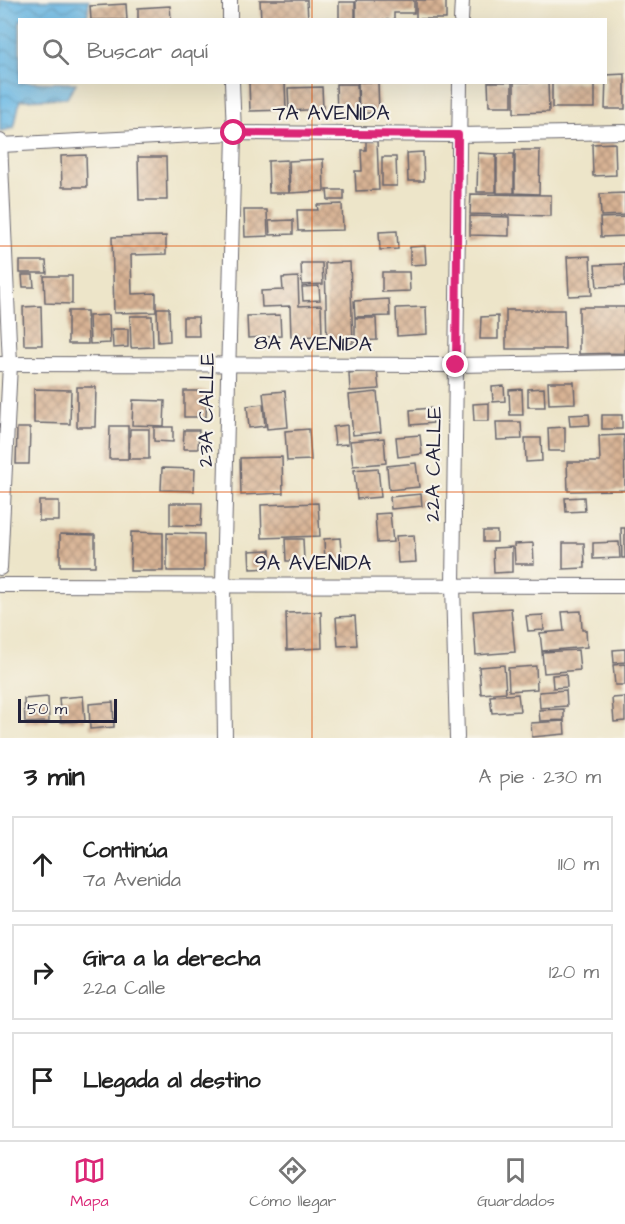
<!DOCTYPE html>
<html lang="es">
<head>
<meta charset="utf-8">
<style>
	body { margin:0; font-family:"Architects Daughter",sans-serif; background:#f6f6f6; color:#222 }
	.scale { position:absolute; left:18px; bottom:15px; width:99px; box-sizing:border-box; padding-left:6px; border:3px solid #22223b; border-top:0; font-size:16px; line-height:21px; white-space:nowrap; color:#22223b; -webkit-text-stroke:4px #f7f3e8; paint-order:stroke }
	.stop { position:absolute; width:18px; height:18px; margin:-14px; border:4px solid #db2777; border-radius:50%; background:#fff }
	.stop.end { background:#db2777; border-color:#fff; box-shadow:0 2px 6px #0008 }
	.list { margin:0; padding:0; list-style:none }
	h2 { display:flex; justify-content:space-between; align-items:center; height:78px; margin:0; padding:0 24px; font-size:26px }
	h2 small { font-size:20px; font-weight:400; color:#767676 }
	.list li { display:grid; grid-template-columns:39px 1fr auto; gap:18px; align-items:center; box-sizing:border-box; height:96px; margin:0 12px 12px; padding:0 12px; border:2px solid #e0e0e0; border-radius:0px }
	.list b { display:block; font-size:22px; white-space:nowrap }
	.list p { margin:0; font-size:20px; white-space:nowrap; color:#767676 }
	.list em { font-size:20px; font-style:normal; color:#767676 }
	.icon { flex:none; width:33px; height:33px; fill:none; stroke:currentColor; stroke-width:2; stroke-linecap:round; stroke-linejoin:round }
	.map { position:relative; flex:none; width:625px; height:738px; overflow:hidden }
	.search { position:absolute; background:#fff; box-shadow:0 6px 24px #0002; left:18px; right:18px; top:18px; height:66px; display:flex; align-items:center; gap:15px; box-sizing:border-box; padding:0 21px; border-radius:0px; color:#767676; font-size:22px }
	.sheet { height:402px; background:#fff }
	nav { display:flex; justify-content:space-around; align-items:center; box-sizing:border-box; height:84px; border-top:2px solid #e0e0e0; background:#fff; font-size:16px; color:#767676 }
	nav a { display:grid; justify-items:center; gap:3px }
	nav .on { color:#db2777 }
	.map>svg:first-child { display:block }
	.water { fill:url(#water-waves); stroke:#476e90; stroke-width:1.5 }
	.building { fill:url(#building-cross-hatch) }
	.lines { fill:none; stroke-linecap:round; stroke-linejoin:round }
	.minor-casing { stroke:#69666d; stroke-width:16 }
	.minor { stroke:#fff; stroke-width:14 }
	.route { stroke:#db2777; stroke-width:8 }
	.grid { fill:none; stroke:#de560e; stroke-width:1.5; stroke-opacity:0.55 }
	.labels { text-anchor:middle; stroke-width:4.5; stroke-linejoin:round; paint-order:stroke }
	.street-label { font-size:21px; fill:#22223b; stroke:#f7f3e8 }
</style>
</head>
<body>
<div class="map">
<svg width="625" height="738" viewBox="0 0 625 738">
	<defs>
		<pattern id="water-waves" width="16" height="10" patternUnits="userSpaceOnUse" patternTransform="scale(1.5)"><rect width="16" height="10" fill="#6cbae6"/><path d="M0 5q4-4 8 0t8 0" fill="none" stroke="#5897bc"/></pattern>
		<pattern id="building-cross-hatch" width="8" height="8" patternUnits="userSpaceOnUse" patternTransform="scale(1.5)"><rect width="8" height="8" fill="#d8b394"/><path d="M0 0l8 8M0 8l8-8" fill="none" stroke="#af917a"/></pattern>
	</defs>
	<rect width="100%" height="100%" fill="#f7f3e8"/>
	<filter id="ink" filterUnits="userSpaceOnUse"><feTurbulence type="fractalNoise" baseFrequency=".0167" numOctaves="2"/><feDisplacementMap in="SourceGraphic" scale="12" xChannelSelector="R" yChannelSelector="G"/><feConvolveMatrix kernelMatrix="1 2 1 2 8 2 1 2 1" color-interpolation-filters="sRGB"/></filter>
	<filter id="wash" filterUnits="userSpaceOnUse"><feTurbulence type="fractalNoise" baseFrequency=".008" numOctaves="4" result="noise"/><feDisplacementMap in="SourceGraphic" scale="24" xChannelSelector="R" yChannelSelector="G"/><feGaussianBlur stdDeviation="1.35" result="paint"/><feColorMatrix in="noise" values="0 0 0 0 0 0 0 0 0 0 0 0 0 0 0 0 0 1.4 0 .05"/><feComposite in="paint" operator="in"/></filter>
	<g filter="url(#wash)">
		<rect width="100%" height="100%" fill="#ede5c9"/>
		<path class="water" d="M0 0H89L87 19 20 20V82L76 83 67 98 20 100 14 128 0 131Z"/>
		<g id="blocks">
			<g class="building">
				<path d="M260 0H307L308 20H261Z"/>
				<path d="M356 0H414V13H394V20H356Z"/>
				<rect x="416" y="0" width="30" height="19"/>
				<rect x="339" y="2" width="16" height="18"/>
				<path d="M126 4 127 20H91L90 6Z"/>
				<path d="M170 6 171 20H138V8Z"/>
				<path d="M625 74V109H605L606 75Z"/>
				<path d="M249 82H285L286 110 250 111Z"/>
				<path d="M358 82H378L379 113H359Z"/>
				<path d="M488 82H512V106H489Z"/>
				<path d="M514 82H548L549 112 514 113Z"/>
				<rect x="552" y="82" width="43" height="26"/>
				<path d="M336 84H357L358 113 337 114Z"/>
				<path d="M322 87 323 109 289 111 288 88Z"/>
				<path d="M366 141H377L379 190 356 191 355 171H362L361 150H366Z"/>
				<path d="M615 143 616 175 593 176 592 144Z"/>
				<path d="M515 150H540L539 194 515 193Z"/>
				<path d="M423 152 424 181H408L407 153Z"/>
				<path d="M478 153 496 154V192H477Z"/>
				<rect x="497" y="154" width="17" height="39"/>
				<path d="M86 155 87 187H62L61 156Z"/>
				<path d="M138 157H166L167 200H139Z"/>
				<path d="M382 157H396L397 186H382Z"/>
				<path d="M323 159 324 191 290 193 289 161Z"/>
				<path d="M287 160 289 193H269L268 161Z"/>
				<path d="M327 190H344V200H328Z"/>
				<path d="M625 193V215L601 216 600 194Z"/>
				<path d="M471 194 551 195V216L470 214Z"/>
				<path d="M342 204 343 230 298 231 297 210H318L317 205Z"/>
				<path d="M244 210H267L268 236 245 237Z"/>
				<path d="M470 216 509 217V236L470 235Z"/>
				<path d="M625 217V236L601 237 600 218Z"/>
				<path d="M293 220V234L270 235 269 221Z"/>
				<path d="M397 231 398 249 380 250 379 232Z"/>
				<path d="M166 236V254L131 255 132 294 156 293V312L114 313 112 237Z"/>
				<path d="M425 246 426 264 410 265V247Z"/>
				<path d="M590 256 592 295 569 296 567 257Z"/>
				<path d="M20 261H46L47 273H20Z"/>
				<path d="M350 262 353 343 327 344 325 263Z"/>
				<path d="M301 263H322L323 284 302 285Z"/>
				<path d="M625 264V286L597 287 595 265Z"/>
				<path d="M382 272H409L410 291 382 292Z"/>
				<path d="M22 275H33L34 287H23Z"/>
				<path d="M44 276H72V304L45 303Z"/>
				<path d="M298 277 299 306 321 305 322 336 291 337 290 306 262 307 261 291 283 290 282 278Z"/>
				<path d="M319 286 320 300 303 301 302 287Z"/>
				<path d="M389 299 390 316 355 317 354 301Z"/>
				<path d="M41 306 42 345H24L23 307Z"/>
				<path d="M426 307 427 334 397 336 396 308Z"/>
				<path d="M579 307H625V353L579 354Z"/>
				<path d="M157 308H169L170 341 158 342Z"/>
				<path d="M506 310H564L565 349H506Z"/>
				<path d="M68 311H87L88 344H68Z"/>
				<path d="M109 315 110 343 90 344 89 316Z"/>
				<path d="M280 315 281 336 248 338 247 316Z"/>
				<path d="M130 316H152L153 347 131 348Z"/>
				<path d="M498 316V339H480L481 317Z"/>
				<path d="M183 317H198L199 336H183Z"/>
				<path d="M355 318H376L377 340 355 341Z"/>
				<path d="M112 329H128V347L113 348Z"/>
				<path d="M377 370 379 389 350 391 349 373Z"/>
				<path d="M548 382H574L575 403 549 404Z"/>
				<path d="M504 386 505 401 493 402 492 387Z"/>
				<path d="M77 387H96L95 427H77Z"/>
				<path d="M544 388 545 407H528V389Z"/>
				<path d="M34 389 71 390 70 424 34 423Z"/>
				<path d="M522 389 523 415H510L509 390Z"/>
				<path d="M184 391H207L206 417H184Z"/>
				<path d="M285 391 288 427 267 429 263 393Z"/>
				<path d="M377 392 381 432 353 435 349 395Z"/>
				<path d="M133 400 165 401 164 426 132 425Z"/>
				<path d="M489 403V421H474L473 404Z"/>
				<path d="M263 404 265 426 249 428 247 406Z"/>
				<path d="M431 408 433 423 411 425 410 410Z"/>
				<path d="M589 414 590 425 570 426 569 415Z"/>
				<rect x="602" y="415" width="20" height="14"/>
				<path d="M496 422H521L522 439 497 440Z"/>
				<path d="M347 425 348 444 335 445 333 427Z"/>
				<path d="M110 426H128V459H109Z"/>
				<path d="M154 427H173V442L154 441Z"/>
				<path d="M565 427V451H549L548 428Z"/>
				<path d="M17 428H30L29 464H16Z"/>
				<path d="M130 429H149V459H129Z"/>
				<path d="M309 429 311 460 287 461 285 431Z"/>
				<path d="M184 430H199L198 449H183Z"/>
				<path d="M420 435 422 454 398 457 396 437Z"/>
				<path d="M624 435 625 490 568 491 567 462H600L599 436Z"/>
				<path d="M384 438 386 463 353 466 350 441Z"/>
				<path d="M525 438H541L542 461 526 462Z"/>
				<path d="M282 457 283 493 241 495 240 458Z"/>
				<path d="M416 463 419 487 389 490 387 466Z"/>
				<path d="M162 468 195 469 194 491 161 490Z"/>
				<path d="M378 468 381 497 357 499 354 470Z"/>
				<path d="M421 494 422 506 391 509 390 497Z"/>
				<path d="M584 497 585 511 566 512 565 498Z"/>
				<rect x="39" y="501" width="20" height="20"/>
				<path d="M170 503H202L201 526 170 525Z"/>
				<path d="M318 503 320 536 262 538 261 505Z"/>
				<path d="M390 513 393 542 377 543 375 514Z"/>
				<path d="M621 528H625V558H622Z"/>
				<rect x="483" y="531" width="14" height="11"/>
				<path d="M131 532 163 533V571H130Z"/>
				<path d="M167 533 204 534V571H167Z"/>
				<path d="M60 534 95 535V566H60Z"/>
				<path d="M414 535 416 562 398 563 396 536Z"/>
				<path d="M340 538 342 562 325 563 324 539Z"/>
				<path d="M285 539H303L304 561H286Z"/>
				<path d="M619 542 620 558 593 559V543Z"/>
				<path d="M533 543 534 564H515L514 544Z"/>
				<path d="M563 543H584L585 568 563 569Z"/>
				<path d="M512 547V572L494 573 493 548Z"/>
				<path d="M270 550 271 568 250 569 249 551Z"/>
				<path d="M511 608 515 652 476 655 473 611Z"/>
				<path d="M581 611 582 630H586L587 647 542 651 540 633 564 631 562 612Z"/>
				<path d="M321 612 322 648 287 650 286 613Z"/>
				<path d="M543 615 544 630 528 631 526 616Z"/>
				<path d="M355 616 357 645 338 646 336 617Z"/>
				<path d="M625 649V662L614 663 613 650Z"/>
				<path d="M578 650 580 670 544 673 542 652Z"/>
				<path d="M625 664V685H615L613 665Z"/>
				<path d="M504 665 506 692 481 694 479 667Z"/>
				<path d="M536 666 537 689 509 691 508 668Z"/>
				<path d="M566 674 567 687 553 688 552 675Z"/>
				<path d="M566 690 567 706 540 708 539 692Z"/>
				<path d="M518 694 520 711 492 713 490 696Z"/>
				<path d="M83 696 85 721 61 722 59 698Z"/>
				<path d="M48 697 49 722 25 723 24 699Z"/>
				<path d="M625 697V721L614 722 612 698Z"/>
				<path d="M113 702 114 727 90 729 89 704Z"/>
				<path d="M564 709V720L540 721 539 710Z"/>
				<path d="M564 721 565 734 532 737 531 723Z"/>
			</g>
		</g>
	</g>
	<g filter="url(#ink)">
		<use href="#blocks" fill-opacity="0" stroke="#69666d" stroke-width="1.5"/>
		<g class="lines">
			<defs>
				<g id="minor">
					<path d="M230 0V20"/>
					<path d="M461 20 462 0"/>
					<path d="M0 141 10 364 0 568"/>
					<path d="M1 145 234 133 458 135 625 132"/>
					<path d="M0 364 456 365 625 362"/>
					<path d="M0 585 625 586"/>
					<path d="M225 738 223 584 234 133 232 82"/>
					<path d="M457 738 453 584 460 82"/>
				</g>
			</defs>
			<use href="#minor" class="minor-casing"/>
			<use href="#minor" class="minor"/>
		</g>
	</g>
	<g class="lines" filter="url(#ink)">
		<path class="route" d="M234 133 458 135 456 365"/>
	</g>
	<path class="grid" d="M312 0V20M312 82V738M0 246H625M0 492H625"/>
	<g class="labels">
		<g class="street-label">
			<text x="331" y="120">7A AVENIDA</text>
			<text transform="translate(313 343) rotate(1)" y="7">8A AVENIDA</text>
			<text transform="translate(206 410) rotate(-89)" y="7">23A CALLE</text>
			<text transform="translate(433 464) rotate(-89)" y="7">22A CALLE</text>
			<text x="313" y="570">9A AVENIDA</text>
		</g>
	</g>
</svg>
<div class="scale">50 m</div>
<div class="stop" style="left:234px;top:133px"></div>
<div class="stop end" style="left:456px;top:365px"></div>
<div class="search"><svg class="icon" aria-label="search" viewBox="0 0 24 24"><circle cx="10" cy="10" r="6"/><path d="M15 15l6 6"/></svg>Buscar aquí</div>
</div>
<section class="sheet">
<h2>3 min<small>A pie · 230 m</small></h2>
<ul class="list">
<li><svg class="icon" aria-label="ahead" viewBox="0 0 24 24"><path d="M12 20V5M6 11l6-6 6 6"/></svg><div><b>Continúa</b><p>7a Avenida</p></div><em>110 m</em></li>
<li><svg class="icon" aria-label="right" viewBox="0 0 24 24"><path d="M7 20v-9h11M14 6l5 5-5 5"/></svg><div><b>Gira a la derecha</b><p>22a Calle</p></div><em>120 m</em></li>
<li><svg class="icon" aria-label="arrive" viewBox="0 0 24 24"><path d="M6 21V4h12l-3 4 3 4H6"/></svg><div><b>Llegada al destino</b></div></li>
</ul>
</section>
<nav>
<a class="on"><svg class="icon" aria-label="map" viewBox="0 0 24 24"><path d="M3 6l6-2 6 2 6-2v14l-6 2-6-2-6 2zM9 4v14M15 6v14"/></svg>Mapa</a>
<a><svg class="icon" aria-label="directions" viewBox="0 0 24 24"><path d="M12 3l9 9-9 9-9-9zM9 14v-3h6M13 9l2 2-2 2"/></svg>Cómo llegar</a>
<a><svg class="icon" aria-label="saved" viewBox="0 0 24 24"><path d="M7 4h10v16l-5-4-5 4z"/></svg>Guardados</a>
</nav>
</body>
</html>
